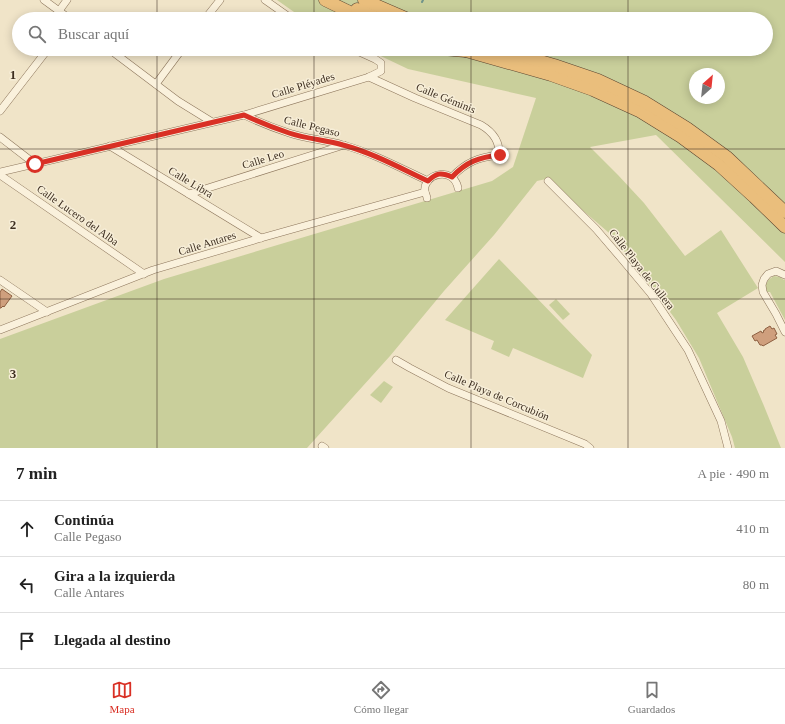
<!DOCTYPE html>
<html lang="es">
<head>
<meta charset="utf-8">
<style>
	body { margin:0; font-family:"Times New Roman",serif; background:#f2f2f2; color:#222 }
	.compass { position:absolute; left:689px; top:68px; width:36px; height:36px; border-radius:50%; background:#fff; box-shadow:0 2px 10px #0003; rotate:27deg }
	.stop { position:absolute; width:12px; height:12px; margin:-9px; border:3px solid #d93025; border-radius:50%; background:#fff }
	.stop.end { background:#d93025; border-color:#fff; box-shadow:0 1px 4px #0008 }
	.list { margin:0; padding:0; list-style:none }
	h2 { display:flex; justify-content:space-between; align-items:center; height:52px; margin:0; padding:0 16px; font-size:17px }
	h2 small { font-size:13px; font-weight:400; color:#767676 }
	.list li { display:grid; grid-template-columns:26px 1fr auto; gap:12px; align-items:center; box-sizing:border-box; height:56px; padding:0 16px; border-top:1px solid #e0e0e0 }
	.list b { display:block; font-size:15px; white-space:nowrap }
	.list p { margin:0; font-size:13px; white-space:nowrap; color:#767676 }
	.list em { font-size:13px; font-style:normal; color:#767676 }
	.icon { flex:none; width:22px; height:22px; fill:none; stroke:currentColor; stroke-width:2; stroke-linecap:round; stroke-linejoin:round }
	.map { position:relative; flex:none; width:785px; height:448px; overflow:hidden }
	.search { position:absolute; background:#fff; box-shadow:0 2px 10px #0003; left:12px; right:12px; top:12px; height:44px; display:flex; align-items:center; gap:10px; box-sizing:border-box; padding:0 14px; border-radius:22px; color:#767676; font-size:15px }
	.sheet { height:220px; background:#fff }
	nav { display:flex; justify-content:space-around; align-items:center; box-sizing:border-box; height:56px; border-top:1px solid #e0e0e0; background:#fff; font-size:11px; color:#767676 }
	nav a { display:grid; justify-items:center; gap:2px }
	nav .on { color:#d93025 }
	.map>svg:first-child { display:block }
	.green { fill:#c9cf9b; fill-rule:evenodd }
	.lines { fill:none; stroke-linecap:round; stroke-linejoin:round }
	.stream { stroke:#6f938a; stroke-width:2 }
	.building { fill:#cf9f7d; stroke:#8d5f41 }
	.minor-casing { stroke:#8d765c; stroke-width:8 }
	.trunk-casing { stroke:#5b4430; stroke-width:13 }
	.minor { stroke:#faf1dc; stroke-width:7 }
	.trunk { stroke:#eabe7c; stroke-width:12 }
	.route { stroke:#d93025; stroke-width:5 }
	.grid { fill:none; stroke:#3d2e20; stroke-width:1; stroke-opacity:0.55 }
	.labels { text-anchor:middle; stroke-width:3; stroke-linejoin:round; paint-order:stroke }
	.street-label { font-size:11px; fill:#3d2e20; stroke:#f7eed8 }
	.grid-label { font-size:13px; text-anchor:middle; font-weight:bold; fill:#3d2e20; stroke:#f7eed8; stroke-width:3; stroke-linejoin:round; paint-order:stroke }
</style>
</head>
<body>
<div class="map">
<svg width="785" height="448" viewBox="0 0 785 448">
	<rect width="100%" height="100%" fill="#f0e4c8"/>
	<g class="green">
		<path d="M277 0H785V262L656 135 590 147 618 175 644 203 685 256 721 230 758 288 717 313 743 357 764 406 781 448H735L732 437 699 358 676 320 645 278 608 232 546 179 537 181 494 235 444 291 390 356 307 448H0V339L164 279 492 181 513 167 536 98 408 69 366 49H766V19H304ZM695 74H719V98H695Z"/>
		<path d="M499 259 592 355 583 378 513 348 509 357 491 349 494 341 445 320Z"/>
		<path d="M774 276 780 277 784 280 785 279V320L770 292H767C764 284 767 280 774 276Z"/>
		<path d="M556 299 570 314 563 320 549 305Z"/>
		<path d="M384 381 393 387 381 403 370 395Z"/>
	</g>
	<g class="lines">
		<path class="stream" d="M422 2 423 0"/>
	</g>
	<g class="building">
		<path d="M2 289 12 296 4 307 3 306 1 308H0V292Z"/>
		<path d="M770 326 772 329 774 328 777 334 775 335 777 338 763 346 762 345H760L757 340 755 341 752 336 761 331 762 333 764 332 763 331 765 330V329Z"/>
	</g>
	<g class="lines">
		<defs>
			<g id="minor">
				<path d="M44 0 70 19"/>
				<path d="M265 0 292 19"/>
				<path d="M59 11 67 0"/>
				<path d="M205 19 220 0"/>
				<path d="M109 49 178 101 212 122"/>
				<path d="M369 77 415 98 481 125C493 132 500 141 499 155 479 157 466 162 452 177"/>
				<path d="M156 84 182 49"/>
				<path d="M0 111 48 49"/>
				<path d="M244 115 369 77 381 71V63L375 59 353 49"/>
				<path d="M0 137 35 164"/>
				<path d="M110 146 261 238"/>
				<path d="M0 172 244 115C259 122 274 128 289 133 307 139 326 140 343 145 373 153 400 168 428 181"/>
				<path d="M0 175 144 274"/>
				<path d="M548 181 596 229 620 257 651 294 688 350 721 421 728 448"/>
				<path d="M189 194 344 145"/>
				<path d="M427 198C427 197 425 192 425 192 422 173 454 166 458 188"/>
				<path d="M785 275 776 271 768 274 764 279 762 285 763 292 776 314 785 332"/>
				<path d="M0 280 47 312"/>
				<path d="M0 330 153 270 261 238 425 192"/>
				<path d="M396 360 410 368 448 388 585 444 590 448"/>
				<path d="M322 446 325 448"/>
			</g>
			<g id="trunk">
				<path d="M325 0 364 19"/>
				<path d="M364 0 408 19"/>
				<path d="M357 9 379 19"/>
				<path d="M443 49 465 51"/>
				<path d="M459 49 551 75 593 90 639 111 681 137 719 165 754 197 785 227"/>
				<path d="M498 49 554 65 598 80 645 102 687 128 727 157 785 212"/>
			</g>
		</defs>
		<use href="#minor" class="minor-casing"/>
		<use href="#trunk" class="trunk-casing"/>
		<use href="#minor" class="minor"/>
		<use href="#trunk" class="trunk"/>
	</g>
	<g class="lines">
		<path class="route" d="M35 164 244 115C259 122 274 128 289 133 307 139 326 140 343 145 373 153 400 168 428 181 436 173 441 172 452 177 466 162 479 157 500 155"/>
	</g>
	<path class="grid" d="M157 0V19M314 0V19M471 0V19M628 0V19M157 49V448M314 49V448M471 49V448M628 49V448M0 149H785M0 299H785"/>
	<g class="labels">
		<g class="street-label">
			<text transform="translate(303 85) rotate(-17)" y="4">Calle Pléyades</text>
			<text transform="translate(446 98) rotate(22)" y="4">Calle Géminis</text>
			<text transform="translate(312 126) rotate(14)" y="4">Calle Pegaso</text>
			<text transform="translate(263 159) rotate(-17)" y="4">Calle Leo</text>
			<text transform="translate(191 182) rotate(31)" y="4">Calle Libra</text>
			<text transform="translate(78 215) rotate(35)" y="4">Calle Lucero del Alba</text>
			<text transform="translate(207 243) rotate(-17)" y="4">Calle Antares</text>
			<text transform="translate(642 269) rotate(52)" y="4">Calle Playa de Cullera</text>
			<text transform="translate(497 395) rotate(23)" y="4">Calle Playa de Corcubión</text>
		</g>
	</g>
	<g class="grid-label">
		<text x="13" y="79">1</text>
		<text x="13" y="229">2</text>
		<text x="13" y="378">3</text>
	</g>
</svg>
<svg class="compass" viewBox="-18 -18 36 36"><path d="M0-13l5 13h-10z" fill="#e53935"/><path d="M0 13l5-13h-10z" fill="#767676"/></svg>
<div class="stop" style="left:35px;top:164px"></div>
<div class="stop end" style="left:500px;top:155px"></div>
<div class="search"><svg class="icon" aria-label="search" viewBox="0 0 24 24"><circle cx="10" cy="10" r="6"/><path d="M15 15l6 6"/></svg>Buscar aquí</div>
</div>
<section class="sheet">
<h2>7 min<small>A pie · 490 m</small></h2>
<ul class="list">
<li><svg class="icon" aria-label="ahead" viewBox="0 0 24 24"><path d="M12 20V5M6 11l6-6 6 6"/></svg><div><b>Continúa</b><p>Calle Pegaso</p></div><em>410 m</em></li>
<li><svg class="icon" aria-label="left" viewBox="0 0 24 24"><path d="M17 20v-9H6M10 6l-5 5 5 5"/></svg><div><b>Gira a la izquierda</b><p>Calle Antares</p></div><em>80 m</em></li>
<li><svg class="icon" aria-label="arrive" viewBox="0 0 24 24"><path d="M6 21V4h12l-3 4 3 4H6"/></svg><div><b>Llegada al destino</b></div></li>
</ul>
</section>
<nav>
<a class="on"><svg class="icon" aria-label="map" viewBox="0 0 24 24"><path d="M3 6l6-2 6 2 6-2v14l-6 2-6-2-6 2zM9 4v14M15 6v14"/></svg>Mapa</a>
<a><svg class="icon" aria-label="directions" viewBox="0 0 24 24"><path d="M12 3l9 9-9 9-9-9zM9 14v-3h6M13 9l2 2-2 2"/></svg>Cómo llegar</a>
<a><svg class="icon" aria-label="saved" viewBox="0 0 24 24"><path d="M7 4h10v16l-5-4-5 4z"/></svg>Guardados</a>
</nav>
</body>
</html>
